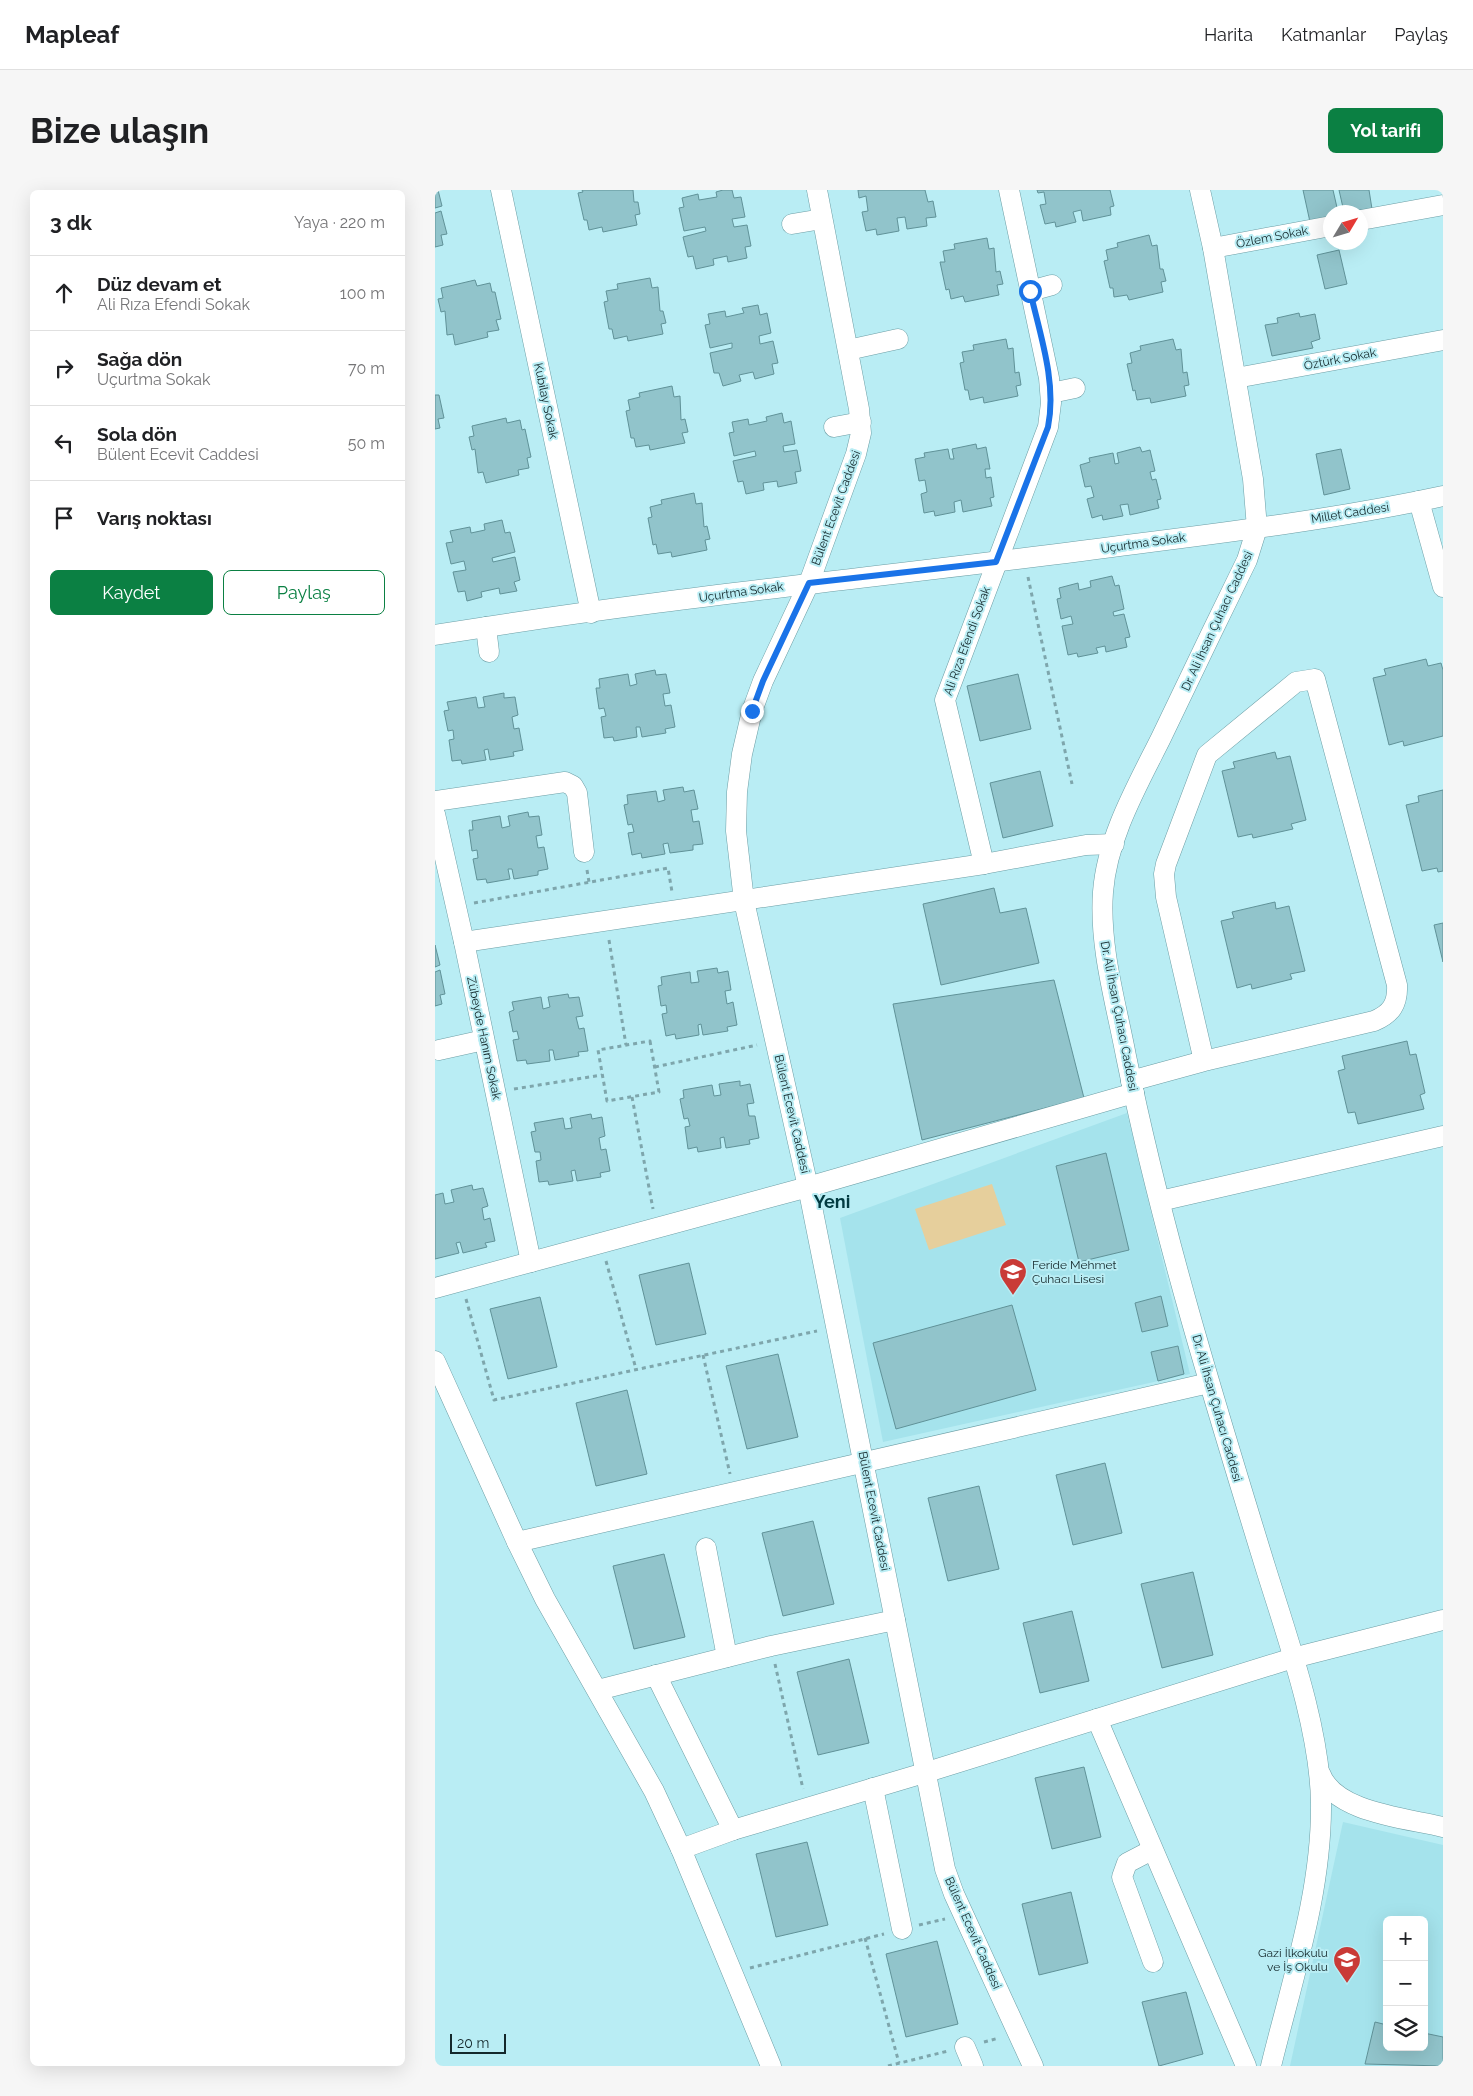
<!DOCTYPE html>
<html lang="tr">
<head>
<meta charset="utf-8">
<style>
	body { margin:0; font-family:Raleway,sans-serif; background:#f6f6f6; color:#202124 }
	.controls { position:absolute; right:15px; bottom:15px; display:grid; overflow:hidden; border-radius:8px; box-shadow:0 5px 20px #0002 }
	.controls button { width:45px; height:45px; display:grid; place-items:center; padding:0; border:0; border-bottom:1px solid #e0e0e0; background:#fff; color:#202124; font:25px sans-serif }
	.compass { position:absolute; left:888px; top:15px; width:45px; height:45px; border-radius:50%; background:#fff; box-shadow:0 5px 20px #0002; rotate:52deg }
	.scale { position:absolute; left:15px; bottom:12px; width:56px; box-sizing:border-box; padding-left:5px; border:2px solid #14282b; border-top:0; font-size:14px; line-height:18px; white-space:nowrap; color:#14282b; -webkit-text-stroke:4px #b9edf4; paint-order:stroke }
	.stop { position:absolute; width:15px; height:15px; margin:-11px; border:4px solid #1a73e8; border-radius:50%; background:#fff }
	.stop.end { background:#1a73e8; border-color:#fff; box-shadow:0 1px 5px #0008 }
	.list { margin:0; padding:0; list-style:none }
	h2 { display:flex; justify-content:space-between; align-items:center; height:65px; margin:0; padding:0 20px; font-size:21px }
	h2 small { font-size:16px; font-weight:400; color:#757577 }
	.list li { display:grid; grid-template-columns:32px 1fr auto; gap:15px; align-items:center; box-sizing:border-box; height:75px; padding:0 20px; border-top:1px solid #e0e0e0 }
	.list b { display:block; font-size:19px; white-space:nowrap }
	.list p { margin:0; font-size:16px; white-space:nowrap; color:#757577 }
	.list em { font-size:16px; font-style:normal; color:#757577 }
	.actions { display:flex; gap:10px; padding:15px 20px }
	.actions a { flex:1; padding:11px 0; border:1px solid #0b8043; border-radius:8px; text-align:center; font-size:18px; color:#0b8043 }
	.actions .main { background:#0b8043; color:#fff }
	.icon { flex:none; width:28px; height:28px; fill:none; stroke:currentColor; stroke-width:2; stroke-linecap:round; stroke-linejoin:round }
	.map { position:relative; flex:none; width:1008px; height:1876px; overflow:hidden; border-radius:8px }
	header { display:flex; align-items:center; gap:30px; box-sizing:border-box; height:70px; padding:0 25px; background:#fff; border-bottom:1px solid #e0e0e0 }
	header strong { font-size:24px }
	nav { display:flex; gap:28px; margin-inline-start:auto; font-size:18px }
	.intro { display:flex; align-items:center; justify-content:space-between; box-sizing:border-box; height:120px; padding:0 30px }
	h1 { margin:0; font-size:35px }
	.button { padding:12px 22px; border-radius:8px; background:#0b8043; color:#fff; font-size:18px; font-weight:700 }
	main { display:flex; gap:30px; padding:0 30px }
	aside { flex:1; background:#fff; border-radius:8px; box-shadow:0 5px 20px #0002 }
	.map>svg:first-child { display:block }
	.built { fill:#a5e3ec; fill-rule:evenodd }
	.green { fill:#e6cf9c }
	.building { fill:#91c4cb; stroke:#609298 }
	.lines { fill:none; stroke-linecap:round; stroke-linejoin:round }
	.minor-casing { stroke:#6c9ea5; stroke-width:21 }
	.path { stroke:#7ea6ac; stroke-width:3; stroke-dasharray:4 4; stroke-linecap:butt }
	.minor { stroke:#fff; stroke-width:20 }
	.route { stroke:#1a73e8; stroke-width:6 }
	.labels { text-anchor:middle; stroke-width:4; stroke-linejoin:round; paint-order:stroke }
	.street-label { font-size:12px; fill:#14282b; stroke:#b9edf4 }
	.poi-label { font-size:12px; fill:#14282b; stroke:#b9edf4; text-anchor:start }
	.district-label { font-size:18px; font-weight:bold; fill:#023b41; stroke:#b9edf4 }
</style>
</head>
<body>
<header>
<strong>Mapleaf</strong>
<nav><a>Harita</a><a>Katmanlar</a><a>Paylaş</a></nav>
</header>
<div class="intro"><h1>Bize ulaşın</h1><a class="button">Yol tarifi</a></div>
<main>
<aside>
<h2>3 dk<small>Yaya · 220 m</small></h2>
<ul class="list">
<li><svg class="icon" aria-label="ahead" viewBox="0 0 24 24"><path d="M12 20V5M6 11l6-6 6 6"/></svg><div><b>Düz devam et</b><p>Ali Rıza Efendi Sokak</p></div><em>100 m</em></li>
<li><svg class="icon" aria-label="right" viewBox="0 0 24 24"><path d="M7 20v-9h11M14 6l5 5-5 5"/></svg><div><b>Sağa dön</b><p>Uçurtma Sokak</p></div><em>70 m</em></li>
<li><svg class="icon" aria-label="left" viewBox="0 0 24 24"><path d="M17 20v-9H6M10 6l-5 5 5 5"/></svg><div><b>Sola dön</b><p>Bülent Ecevit Caddesi</p></div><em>50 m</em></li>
<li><svg class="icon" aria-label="arrive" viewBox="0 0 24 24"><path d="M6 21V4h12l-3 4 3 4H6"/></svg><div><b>Varış noktası</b></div></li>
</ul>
<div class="actions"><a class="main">Kaydet</a><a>Paylaş</a></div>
</aside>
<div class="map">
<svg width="1008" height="1876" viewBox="0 0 1008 1876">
	<rect width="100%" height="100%" fill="#b9edf4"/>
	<g class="built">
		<path d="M692 923 755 1184 448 1252 405 1028Z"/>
		<path d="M908 1632 1008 1655V1876H855ZM952 1730H989V1857H952Z"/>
	</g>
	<path class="green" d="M557 994 571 1035 494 1060 480 1019Z"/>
	<g class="building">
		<path d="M0 0H3L7 16 0 18Z"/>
		<path d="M147 0H198L199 12H203L205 24 200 25 202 35 168 42 167 37 154 40 152 30H149L143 3 148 2Z"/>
		<path d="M288 0H297L299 8 306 7 310 27 297 29 299 37 312 35 316 56 310 57 312 68 293 72 292 66 278 69 279 75 261 79 258 66 253 67 248 47 271 41 270 37 249 41 244 18 249 17 247 8 263 4 264 10 282 7 281 2Z"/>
		<path d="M423 0H490L493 12 498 11 501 27 491 28 492 36 472 39 470 27 462 28 464 41 442 45 441 39 431 41 427 22 433 21 431 6 424 8Z"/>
		<path d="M602 0H675L679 16 675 17 676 25 648 31 646 20 638 22 641 32 621 37 620 32 610 34 605 15 611 14 609 2 603 3Z"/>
		<path d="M868 0H898L903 22H896V28L875 32Z"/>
		<path d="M904 0H934L937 19 909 22Z"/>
		<path d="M6 21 12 44 6 45 8 55 0 57V23Z"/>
		<path d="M714 45 717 56 722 55 725 79H728L731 91 726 92 728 102 694 110 692 105 679 107 678 98H675L669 71 673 70 671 60 683 57 682 53Z"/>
		<path d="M552 48 554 59 559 58 561 82 565 81 568 94 562 95 564 105 530 112 528 106 516 109 514 99 511 100 505 72H510L508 61 520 59 519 54Z"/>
		<path d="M904 60 912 94 890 99 882 65Z"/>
		<path d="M215 88 217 98 223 97 225 121H228L231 133 226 134 228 144 193 151 192 146 179 149 177 139H174L169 112 173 111 171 101 183 99 182 94Z"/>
		<path d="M40 90 42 96 55 93 57 102H60L66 129 61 130 64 140 52 142 53 147 20 155 18 144 12 145 10 121 6 122 3 109 8 108 6 98Z"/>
		<path d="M323 115 325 125 332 123 336 143 324 146 325 154 338 151 343 173 337 174 339 184 320 189 318 182 304 185 306 191 288 196 284 183H279L275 163 297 158V153L275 158 270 135 275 134 273 124 290 121 291 127 309 123 307 118Z"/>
		<path d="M864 123 865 127 880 124 885 149 876 152 878 158 837 166 830 135 843 133 842 128Z"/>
		<path d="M571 149 573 159 578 158 580 183 584 182 586 195 581 196 583 206 549 213 548 207 535 210 533 200H530L525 173 529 172 527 162 539 160 538 155Z"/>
		<path d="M738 149 741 160 746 159 748 183 752 182 754 195 749 196 751 206 716 213 715 208 702 210 700 200 698 201 692 174 697 173 695 163 706 160 705 156Z"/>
		<path d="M237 196 239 207 245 206 246 230 250 229 253 242 247 243 250 253 215 260 214 255 201 257 199 248H196L191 221 195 220 193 210 205 207 204 203Z"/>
		<path d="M0 205H4L9 228 3 229 5 238 0 239Z"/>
		<path d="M347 223 349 233 356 231 360 254 348 256 349 262 362 260 366 281 360 282 362 293 343 297 342 291 328 293 329 300 311 304 308 291 303 292 298 271 321 266 320 261 299 266 294 243 299 242 297 232 313 229 314 235 332 231 331 227Z"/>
		<path d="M71 228 72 233 85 230 87 240 90 239 96 267 92 268 94 278 83 280 84 285 51 293 48 282 43 283 40 259 37 260 34 247 39 246 37 236Z"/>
		<path d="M541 254 542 259 551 257 555 279H550L551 288 556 287 559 307 555 308 557 316 528 322 526 310 519 312 520 322 500 326 499 321 489 323 486 304 492 302 490 290 484 291 480 269 490 267 489 263 513 259 515 269H519L517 259Z"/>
		<path d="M705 257 707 262 715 260 720 281 715 282 717 290 721 289 726 309 722 310 724 318 695 325 693 314 685 315 688 326 668 330 667 325 657 328 652 309 659 307 656 296 650 297 645 275 655 272 654 268 678 263 680 274 684 273 682 263Z"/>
		<path d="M906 259 915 299 889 305 881 264Z"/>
		<path d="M259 303 261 314 267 313 269 337 272 336 275 349 270 350 272 360 237 367 236 362 223 364 221 354 218 355 213 328 217 327 215 317 227 314 226 310Z"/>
		<path d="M67 330 70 343 75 342 80 362 57 368 58 372 80 367 85 390 79 392 82 401 65 404 64 398 46 402 47 407 32 411 30 401 23 402 18 382 31 380 29 371 16 374 11 353 18 352 15 341 35 337 36 343 50 340 49 334Z"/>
		<path d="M677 386 680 396 684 395 689 419 678 422 679 426 689 424 695 447 690 448 692 457 671 462 670 456 661 458 663 463 643 467 642 463 633 465 627 436 638 434 636 426 626 429 622 409 626 408 624 398 643 393 644 400 656 397 655 391Z"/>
		<path d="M991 469 993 476 1006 473 1008 480V546L969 556 968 551 954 555 938 488 951 485 949 479Z"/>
		<path d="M220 480 221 485 231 484 235 503 228 504 230 516 236 515 240 537 230 539 231 543 207 547 205 537H201L202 547 179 551 178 547 169 548 166 527 171 526 169 518 164 519 161 498H165L164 489 193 484 195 496 202 494 200 484Z"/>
		<path d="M583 484 596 539 545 551 532 496Z"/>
		<path d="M69 503V508L80 507 83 525 77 527 79 539 84 538 88 560 78 562 79 566 55 570 53 559 49 560 51 570 27 574 26 570 17 571 14 550 19 549 18 540 13 541 9 521 14 520 12 512 41 507 43 518 50 517 48 507Z"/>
		<path d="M840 562 842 569 855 566 871 630 856 634 858 639 818 648 817 644 803 647 787 581 800 578 798 572Z"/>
		<path d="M605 581 618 636 568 648 555 593Z"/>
		<path d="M248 597 249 602 259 600 263 619 256 620 258 632 264 631 268 654 258 655V660L235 663 233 653 228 654 230 664 207 668 206 663 197 665 193 643 199 642 197 634 193 635 189 615 193 614 192 605 221 601 223 612 230 610 228 600Z"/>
		<path d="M1008 600V681L1003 682 1002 678 987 681 971 615 984 612 983 606Z"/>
		<path d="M93 622 94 627 104 626 107 645 101 646 103 658 109 657 113 679 103 681V685L79 689 77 679H73L75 689 52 693 51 689 42 690 38 669 43 668 42 660 37 661 34 640H38L37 631 65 626 67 638 75 636 73 626Z"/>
		<path d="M559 698 565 723 591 718 604 773 506 795 488 714Z"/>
		<path d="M840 712 841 719 854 716 870 781 855 784 857 789 817 799 816 794 802 798 786 731 799 728 797 722Z"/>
		<path d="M1008 733V772L999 735Z"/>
		<path d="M0 755 5 775 0 777Z"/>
		<path d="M282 778 283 783 293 781 296 800 290 801 292 814 298 812 302 835 292 837 293 841 268 845 266 834 263 835 264 845 241 849 240 844 231 846 227 824 232 823 231 815 226 816 223 796 227 795 226 787 255 782 256 793 264 792 262 781Z"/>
		<path d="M5 780 10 804 5 805 7 814 0 816V782Z"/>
		<path d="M619 790 649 908 487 950 458 814Z"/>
		<path d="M133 804 134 808 144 807 148 826 141 827 144 839 149 838 153 861 143 862 144 866 120 870 118 860H114L115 871 92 874 91 870 82 871 78 850 84 849 82 841 78 842 74 822 79 820 77 812 106 807 108 819 115 817 113 807Z"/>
		<path d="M972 851 975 865 981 864 990 903 985 905 989 919 923 934 920 922 913 923 903 881 910 879 907 866Z"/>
		<path d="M305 891V896L315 894 319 913 312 914 314 926H320L324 948 314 950 315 954 291 958 289 947 285 948 286 958 263 962 262 957 253 959 250 937 255 936 253 928 249 929 245 909 249 908 248 900 277 895 279 906 286 905 284 894Z"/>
		<path d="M156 924 157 929 167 927 170 946 164 948 166 960 171 959 175 981 165 983 166 987 142 991 140 980 136 981 138 991 114 995 113 991 104 992 101 971 106 970 105 962H100L96 942 101 941 99 933 128 928 130 939 137 938 135 928Z"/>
		<path d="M671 963 694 1060 644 1072 621 976Z"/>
		<path d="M37 995 38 1000 48 998 53 1016 47 1018 49 1030 55 1028 60 1051 50 1053 52 1057 28 1063 25 1052 21 1053 24 1063 0 1069V1005L8 1003 10 1014 19 1012 16 1000Z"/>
		<path d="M254 1073 271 1144 221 1155 204 1085Z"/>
		<path d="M726 1106 733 1136 707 1142 700 1113Z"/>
		<path d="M105 1107 122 1177 73 1189 55 1119Z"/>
		<path d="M577 1115 601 1200 461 1239 438 1153Z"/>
		<path d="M743 1156 749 1184 723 1191 716 1162Z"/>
		<path d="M343 1164 363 1247 312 1259 291 1176Z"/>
		<path d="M192 1200 212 1284 161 1296 141 1213Z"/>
		<path d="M670 1273 687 1343 638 1355 621 1285Z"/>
		<path d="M544 1296 564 1379 513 1391 493 1308Z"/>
		<path d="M378 1331 399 1414 348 1426 327 1343Z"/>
		<path d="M229 1364 250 1447 199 1459 178 1376Z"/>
		<path d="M758 1382 778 1465 727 1478 706 1394Z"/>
		<path d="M637 1421 654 1491 605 1503 588 1433Z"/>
		<path d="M414 1469 434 1553 383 1565 362 1482Z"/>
		<path d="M649 1577 666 1647 617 1659 600 1588Z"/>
		<path d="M372 1652 393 1735 341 1747 321 1664Z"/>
		<path d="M636 1702 653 1773 604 1785 587 1714Z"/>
		<path d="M502 1751 523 1834 471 1847 451 1764Z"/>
		<path d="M751 1802 768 1864 724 1876 707 1812Z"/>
		<path d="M940 1832 952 1835V1857H989V1843L1008 1847V1876L930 1874Z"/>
	</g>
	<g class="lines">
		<defs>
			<g id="minor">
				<path d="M66 0 156 423"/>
				<path d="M382 0 424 219 426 243 421 264 374 393 328 491 317 521 307 564 302 602 301 641 309 711 373 997 510 1679 519 1704 598 1876"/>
				<path d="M765 0 778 58 818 289 822 338 812 370C783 429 754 489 726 548 702 596 672 648 668 702 664 757 681 813 691 866 726 1038 778 1207 830 1376 852 1447 885 1538 886 1613 887 1702 857 1790 836 1876"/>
				<path d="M926 30 1008 15"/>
				<path d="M357 34 387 29"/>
				<path d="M778 58 896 36"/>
				<path d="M595 101 617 95"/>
				<path d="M413 160 463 149"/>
				<path d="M801 188 1008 150"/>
				<path d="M616 203 640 198"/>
				<path d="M399 237 426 232"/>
				<path d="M984 311 1008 397"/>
				<path d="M51 437 54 462"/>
				<path d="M0 445C232 407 467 385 700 354 803 341 906 328 1008 306"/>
				<path d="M0 611 130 592 138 596 142 603 149 662"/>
				<path d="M0 624 29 752 96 1072"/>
				<path d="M549 674 510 510 613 237 616 213 614 188 574 0"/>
				<path d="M29 752 549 674 651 655 679 654"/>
				<path d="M4 860 49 850"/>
				<path d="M696 891 769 871 939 831C956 824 963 814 962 795L880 489 861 492 772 565 731 674 729 684 731 707 769 871"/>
				<path d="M725 1011 1008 946"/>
				<path d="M0 1098 373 997 699 903"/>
				<path d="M0 1171 82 1352 110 1409 219 1601 246 1659 336 1876"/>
				<path d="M82 1352 774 1193"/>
				<path d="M271 1358 292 1467"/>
				<path d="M221 1485 298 1640"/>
				<path d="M163 1500 336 1456 460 1430"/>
				<path d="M662 1529 811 1876"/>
				<path d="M885 1583C899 1623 972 1628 1008 1637"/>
				<path d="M438 1598 467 1739"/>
				<path d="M246 1659 298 1640 489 1583 858 1468 1008 1430"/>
				<path d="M717 1660 692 1673 687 1687 718 1772"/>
				<path d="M530 1857 538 1876"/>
			</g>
		</defs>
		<use href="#minor" class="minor-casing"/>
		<g class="path">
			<path d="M593 387 637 594"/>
			<path d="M152 680 154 692"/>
			<path d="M39 713 233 678 237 702"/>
			<path d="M174 750 191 855"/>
			<path d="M215 851 224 902 172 911 163 860Z"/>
			<path d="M220 877 322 855"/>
			<path d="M79 899 167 885"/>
			<path d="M197 907 218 1019"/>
			<path d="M171 1071 201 1179"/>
			<path d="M31 1109 59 1210 382 1141"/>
			<path d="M268 1165 295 1284"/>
			<path d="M340 1474 368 1599"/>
			<path d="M484 1735 510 1729"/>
			<path d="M430 1748 464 1873"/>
			<path d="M315 1778 449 1744"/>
			<path d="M549 1852 564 1848"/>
			<path d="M453 1876 513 1861"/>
		</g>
		<use href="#minor" class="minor"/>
	</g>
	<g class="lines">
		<path class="route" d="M317 521 328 491 374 393 561 372 613 237C622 193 605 144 595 101"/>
	</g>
	<defs>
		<symbol id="school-pin" viewBox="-11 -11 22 30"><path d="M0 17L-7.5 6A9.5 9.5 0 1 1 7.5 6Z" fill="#c93b37" stroke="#b9edf4"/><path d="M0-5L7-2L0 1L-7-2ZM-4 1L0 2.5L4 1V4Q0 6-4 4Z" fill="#fff"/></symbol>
	</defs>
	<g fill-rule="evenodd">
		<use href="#school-pin" x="562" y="1066" width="32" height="43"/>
		<use href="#school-pin" x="896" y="1754" width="32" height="43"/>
	</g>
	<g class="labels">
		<g class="street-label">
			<text transform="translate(837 47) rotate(-11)" y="4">Özlem Sokak</text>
			<text transform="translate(905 169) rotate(-11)" y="4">Öztürk Sokak</text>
			<text transform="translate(111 211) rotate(78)" y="4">Kubilay Sokak</text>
			<text transform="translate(401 318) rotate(-70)" y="4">Bülent Ecevit Caddesi</text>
			<text transform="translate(915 323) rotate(-9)" y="4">Millet Caddesi</text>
			<text transform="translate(708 353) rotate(-8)" y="4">Uçurtma Sokak</text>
			<text transform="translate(306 402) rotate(-8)" y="4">Uçurtma Sokak</text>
			<text transform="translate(782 431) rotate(-65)" y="4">Dr. Ali İhsan Çuhacı Caddesi</text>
			<text transform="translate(532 451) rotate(-70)" y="4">Ali Rıza Efendi Sokak</text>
			<text transform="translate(684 826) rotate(79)" y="4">Dr. Ali İhsan Çuhacı Caddesi</text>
			<text transform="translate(49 848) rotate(78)" y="4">Zübeyde Hanım Sokak</text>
			<text transform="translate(357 924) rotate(77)" y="4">Bülent Ecevit Caddesi</text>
			<text transform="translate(782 1218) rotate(74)" y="4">Dr. Ali İhsan Çuhacı Caddesi</text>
			<text transform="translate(439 1321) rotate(79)" y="4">Bülent Ecevit Caddesi</text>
			<text transform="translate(538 1743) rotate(66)" y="4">Bülent Ecevit Caddesi</text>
		</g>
		<g class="poi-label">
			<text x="597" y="1079">Feride Mehmet<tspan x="597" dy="14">Çuhacı Lisesi</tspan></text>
			<text x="893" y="1767" text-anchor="end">Gazi İlkokulu<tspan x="893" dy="14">ve İş Okulu</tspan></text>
		</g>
		<g class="district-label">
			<text x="397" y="1018">Yeni</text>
		</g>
	</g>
</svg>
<div class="controls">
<button>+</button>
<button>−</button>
<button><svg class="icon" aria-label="layers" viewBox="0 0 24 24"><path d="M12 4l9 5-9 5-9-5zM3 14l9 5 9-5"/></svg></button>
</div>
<svg class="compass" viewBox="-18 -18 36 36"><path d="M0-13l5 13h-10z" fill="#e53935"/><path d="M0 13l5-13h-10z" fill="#757577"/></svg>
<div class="scale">20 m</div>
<div class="stop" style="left:595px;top:101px"></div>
<div class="stop end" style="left:317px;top:521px"></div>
</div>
</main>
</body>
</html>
